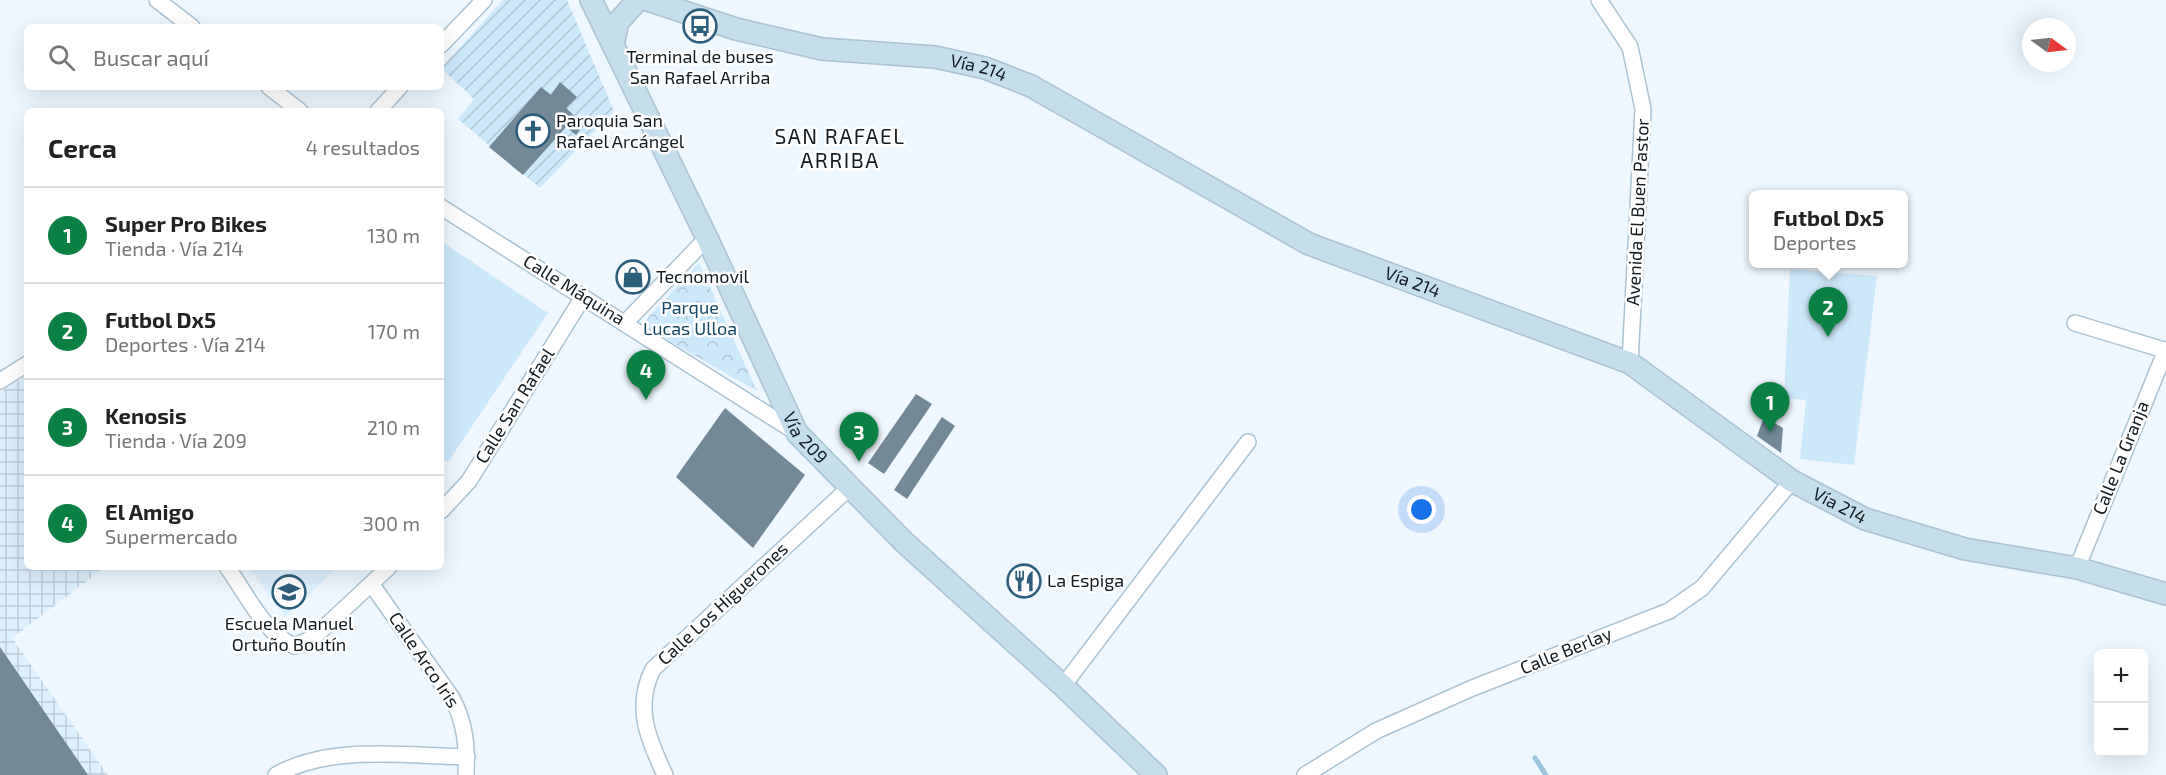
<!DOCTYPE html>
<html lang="es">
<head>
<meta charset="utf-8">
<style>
	body { margin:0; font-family:"Exo 2",sans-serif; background:#f6f6f6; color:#222 }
	.controls { position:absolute; right:18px; bottom:18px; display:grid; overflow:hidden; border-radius:9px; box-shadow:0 6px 24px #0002 }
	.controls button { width:54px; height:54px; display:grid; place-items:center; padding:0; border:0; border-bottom:2px solid #e0e0e0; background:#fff; color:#222; font:30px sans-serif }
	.compass { position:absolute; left:2022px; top:18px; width:54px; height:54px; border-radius:50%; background:#fff; box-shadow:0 6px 24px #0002; rotate:105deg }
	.you { position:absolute; left:1422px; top:510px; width:21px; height:21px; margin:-15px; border:4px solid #fff; border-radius:50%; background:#1a73e8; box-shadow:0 0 0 9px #1a73e833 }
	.badge { display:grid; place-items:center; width:39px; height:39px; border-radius:50%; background:#0b8043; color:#fff; font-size:20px; font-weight:700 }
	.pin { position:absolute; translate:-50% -50px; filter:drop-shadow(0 2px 3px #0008) }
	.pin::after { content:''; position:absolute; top:32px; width:21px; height:18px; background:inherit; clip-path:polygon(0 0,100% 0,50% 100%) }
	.popup { position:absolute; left:1749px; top:190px; width:159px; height:78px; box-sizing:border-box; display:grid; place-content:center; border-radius:9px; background:#fff; filter:drop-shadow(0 2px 4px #0005); font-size:20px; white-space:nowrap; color:#767676 }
	.popup b { font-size:22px; color:#222 }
	.popup::after { content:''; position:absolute; left:50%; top:100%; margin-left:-12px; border:12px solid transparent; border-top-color:#fff }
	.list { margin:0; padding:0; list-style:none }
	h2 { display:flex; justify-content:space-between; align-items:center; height:78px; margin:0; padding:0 24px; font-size:26px }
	h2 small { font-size:20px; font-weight:400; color:#767676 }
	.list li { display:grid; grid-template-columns:39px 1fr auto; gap:18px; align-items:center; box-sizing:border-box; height:96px; padding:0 24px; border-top:2px solid #e0e0e0 }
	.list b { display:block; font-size:22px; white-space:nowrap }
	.list p { margin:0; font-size:20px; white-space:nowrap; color:#767676 }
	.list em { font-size:20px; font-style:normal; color:#767676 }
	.icon { flex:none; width:33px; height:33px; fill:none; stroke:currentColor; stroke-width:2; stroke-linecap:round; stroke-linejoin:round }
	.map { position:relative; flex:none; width:2166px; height:775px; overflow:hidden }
	.search { position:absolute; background:#fff; box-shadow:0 6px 24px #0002; left:24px; top:24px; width:420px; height:66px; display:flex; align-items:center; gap:15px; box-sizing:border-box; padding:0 21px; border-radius:9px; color:#767676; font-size:22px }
	.panel { position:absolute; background:#fff; box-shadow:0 6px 24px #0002; left:24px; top:108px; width:420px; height:462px; border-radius:9px }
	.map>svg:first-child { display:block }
	.built { fill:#ddf0fd }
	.industrial { fill:url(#industrial-grid) }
	.grass { fill:#cce8fb }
	.park { fill:url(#park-crowns) }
	.garden { fill:url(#garden-furrows) }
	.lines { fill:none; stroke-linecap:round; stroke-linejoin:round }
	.stream { stroke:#9ac4df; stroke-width:5 }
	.building { fill:#738998 }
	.street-casing { stroke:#abc3d2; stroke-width:18 }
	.secondary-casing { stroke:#abc3d2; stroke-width:24 }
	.street { stroke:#fff; stroke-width:15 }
	.secondary { stroke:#c5deec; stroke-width:21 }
	.labels { text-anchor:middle; stroke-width:5; stroke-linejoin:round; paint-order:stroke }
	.poi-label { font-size:18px; fill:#131c22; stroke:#fff; text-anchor:start }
	.street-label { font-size:18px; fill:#131c22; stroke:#fff }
	.park-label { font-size:18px; fill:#154864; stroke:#fff }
	.quarter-label { font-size:21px; letter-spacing:1.5px; fill:#131c22; stroke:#fff }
</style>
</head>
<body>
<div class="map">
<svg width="2166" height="775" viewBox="0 0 2166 775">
	<defs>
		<pattern id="industrial-grid" width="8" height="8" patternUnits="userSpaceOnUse" patternTransform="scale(1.5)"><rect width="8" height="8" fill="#ddf0fd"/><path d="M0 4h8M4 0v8" fill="none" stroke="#bdcdd9"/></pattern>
		<pattern id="park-crowns" width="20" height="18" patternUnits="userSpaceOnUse" patternTransform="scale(1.5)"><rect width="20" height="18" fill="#cce8fb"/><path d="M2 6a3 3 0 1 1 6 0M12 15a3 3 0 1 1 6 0" fill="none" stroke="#aec6d7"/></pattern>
		<pattern id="garden-furrows" width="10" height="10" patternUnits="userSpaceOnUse" patternTransform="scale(1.5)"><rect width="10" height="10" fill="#cce8fb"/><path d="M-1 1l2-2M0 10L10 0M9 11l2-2" fill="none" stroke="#aec6d7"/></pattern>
	</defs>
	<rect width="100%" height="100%" fill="#eef7fe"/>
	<path class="built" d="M249 567H337L285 617Z"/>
	<path class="industrial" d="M27 376V567H105L12 638 108 775H0V392Z"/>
	<g class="grass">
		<path d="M441 241 548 313 448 462 441 458Z"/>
		<path d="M1790 269 1877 276 1854 465 1800 459 1806 400 1784 398Z"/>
	</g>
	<path class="park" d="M699 263 757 391 641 325Z"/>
	<path class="garden" d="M503 0H567L614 111 540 188 458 119 474 99 441 68Z"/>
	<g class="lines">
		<path class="stream" d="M1535 758 1546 775"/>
	</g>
	<g class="building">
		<path d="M560 82 577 97 566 108 584 125 576 135 566 127 523 175 489 147 541 87 551 95Z"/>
		<path d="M916 394 932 404 884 474 868 463Z"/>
		<path d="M725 408 805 475 753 548 676 477Z"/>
		<path d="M942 417 955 426 907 499 894 490Z"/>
		<path d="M1764 417 1783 428 1781 453 1757 436Z"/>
		<path d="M0 647 88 775H0Z"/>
	</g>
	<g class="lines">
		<defs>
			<g id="street">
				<path d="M157 0 192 27"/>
				<path d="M1599 0 1630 47 1643 109 1630 363"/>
				<path d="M441 45 484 0"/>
				<path d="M269 87 300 111"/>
				<path d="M378 111 400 87"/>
				<path d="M441 207 797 433"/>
				<path d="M625 323 707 238"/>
				<path d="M2075 323 2164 350"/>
				<path d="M0 381 27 364"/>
				<path d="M441 511 469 481 583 297"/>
				<path d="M227 567C246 593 264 633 294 646L313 638 389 567"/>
				<path d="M2077 568 2166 350"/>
				<path d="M372 585 452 698C466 725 467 746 466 775"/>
				<path d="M1063 686 1248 442"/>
				<path d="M276 775C330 744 406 756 467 757"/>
				<path d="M665 775C648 739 634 707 653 669L849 488"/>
				<path d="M1305 775 1376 731 1470 689 1669 611 1702 588 1792 481"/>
			</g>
			<g id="secondary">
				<path id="s1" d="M591 0 707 238 797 433 904 542 1063 686 1156 775"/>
				<path id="s2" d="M648 0 736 29 822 49 935 57 985 68 1031 86 1309 244 1630 363 1792 481 1865 519 1965 549 2077 568 2166 594"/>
				<path d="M613 45 618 22 638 0"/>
			</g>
		</defs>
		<use href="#street" class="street-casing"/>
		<use href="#secondary" class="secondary-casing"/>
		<use href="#street" class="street"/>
		<use href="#secondary" class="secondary"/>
	</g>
	<defs>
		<symbol id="bus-ring" viewBox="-11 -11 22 22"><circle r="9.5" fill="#fff" stroke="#2d5f7d" stroke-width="1.5"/><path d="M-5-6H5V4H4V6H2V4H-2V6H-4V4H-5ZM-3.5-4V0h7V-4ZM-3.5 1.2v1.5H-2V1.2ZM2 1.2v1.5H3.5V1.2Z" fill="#2d5f7d"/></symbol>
		<symbol id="church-ring" viewBox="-11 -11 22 22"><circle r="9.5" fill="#fff" stroke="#2d5f7d" stroke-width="1.5"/><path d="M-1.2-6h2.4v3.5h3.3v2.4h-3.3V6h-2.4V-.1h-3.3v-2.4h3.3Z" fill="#2d5f7d"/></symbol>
		<symbol id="shop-ring" viewBox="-11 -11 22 22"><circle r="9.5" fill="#fff" stroke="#2d5f7d" stroke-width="1.5"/><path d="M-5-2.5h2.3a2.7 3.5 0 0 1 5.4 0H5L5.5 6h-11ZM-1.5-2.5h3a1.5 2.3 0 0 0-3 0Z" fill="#2d5f7d"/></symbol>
		<symbol id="restaurant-ring" viewBox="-11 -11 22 22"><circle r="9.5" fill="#fff" stroke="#2d5f7d" stroke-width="1.5"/><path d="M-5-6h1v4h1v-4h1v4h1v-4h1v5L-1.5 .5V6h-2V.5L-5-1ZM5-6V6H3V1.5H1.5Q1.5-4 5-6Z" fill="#2d5f7d"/></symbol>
		<symbol id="school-ring" viewBox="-11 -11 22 22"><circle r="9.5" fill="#fff" stroke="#2d5f7d" stroke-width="1.5"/><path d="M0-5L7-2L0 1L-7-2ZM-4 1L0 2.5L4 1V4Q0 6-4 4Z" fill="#2d5f7d"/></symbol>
	</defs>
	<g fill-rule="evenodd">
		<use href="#bus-ring" x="681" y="7" width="38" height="38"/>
		<use href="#church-ring" x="514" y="112" width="38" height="38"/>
		<use href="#shop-ring" x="614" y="258" width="38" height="38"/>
		<use href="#restaurant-ring" x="1005" y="562" width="38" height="38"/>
		<use href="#school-ring" x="270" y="573" width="38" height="38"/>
	</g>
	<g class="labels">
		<g class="poi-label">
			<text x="700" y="63" text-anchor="middle">Terminal de buses<tspan x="700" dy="21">San Rafael Arriba</tspan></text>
			<text x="556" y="127">Paroquia San<tspan x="556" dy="21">Rafael Arcángel</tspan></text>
			<text x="656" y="283">Tecnomovil</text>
			<text x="1047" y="587">La Espiga</text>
			<text x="289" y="630" text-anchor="middle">Escuela Manuel<tspan x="289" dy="21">Ortuño Boutín</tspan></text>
		</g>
		<g class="street-label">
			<text dy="6" stroke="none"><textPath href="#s2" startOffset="339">Vía 214</textPath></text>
			<text transform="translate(1638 212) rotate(-87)" y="6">Avenida El Buen Pastor</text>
			<text dy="6" stroke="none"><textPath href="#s2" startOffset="825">Vía 214</textPath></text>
			<text transform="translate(574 290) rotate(32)" y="6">Calle Máquina</text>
			<text transform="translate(515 406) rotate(-58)" y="6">Calle San Rafael</text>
			<text dy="6" stroke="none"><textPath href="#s1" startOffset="488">Vía 209</textPath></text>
			<text transform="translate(2121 458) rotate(-68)" y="6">Calle La Granja</text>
			<text dy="6" stroke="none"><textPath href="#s2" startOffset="1311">Vía 214</textPath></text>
			<text transform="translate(723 604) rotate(-43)" y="6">Calle Los Higuerones</text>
			<text transform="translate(1566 651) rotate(-22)" y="6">Calle Berlay</text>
			<text transform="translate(424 660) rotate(56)" y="6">Calle Arco Iris</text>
		</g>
		<g class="park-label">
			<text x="690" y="314">Parque<tspan x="690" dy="21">Lucas Ulloa</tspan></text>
		</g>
		<g class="quarter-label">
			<text x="840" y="144">SAN RAFAEL<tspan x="840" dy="24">ARRIBA</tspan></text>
		</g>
	</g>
</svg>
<div class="controls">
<button>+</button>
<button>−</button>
</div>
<svg class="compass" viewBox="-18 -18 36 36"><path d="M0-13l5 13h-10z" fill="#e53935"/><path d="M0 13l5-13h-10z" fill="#767676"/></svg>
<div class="you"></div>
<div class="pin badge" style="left:1770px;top:432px">1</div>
<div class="pin badge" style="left:1828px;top:337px">2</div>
<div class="popup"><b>Futbol Dx5</b>Deportes</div>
<div class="pin badge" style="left:859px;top:462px">3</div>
<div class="pin badge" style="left:646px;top:400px">4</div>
<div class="search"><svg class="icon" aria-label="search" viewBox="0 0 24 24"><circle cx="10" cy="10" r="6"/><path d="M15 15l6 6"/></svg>Buscar aquí</div>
<section class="panel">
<h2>Cerca<small>4 resultados</small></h2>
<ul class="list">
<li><span class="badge">1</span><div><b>Super Pro Bikes</b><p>Tienda · Vía 214</p></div><em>130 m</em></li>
<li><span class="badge">2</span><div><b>Futbol Dx5</b><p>Deportes · Vía 214</p></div><em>170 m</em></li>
<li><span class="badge">3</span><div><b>Kenosis</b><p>Tienda · Vía 209</p></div><em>210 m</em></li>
<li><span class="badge">4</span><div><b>El Amigo</b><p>Supermercado</p></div><em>300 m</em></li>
</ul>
</section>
</div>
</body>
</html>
